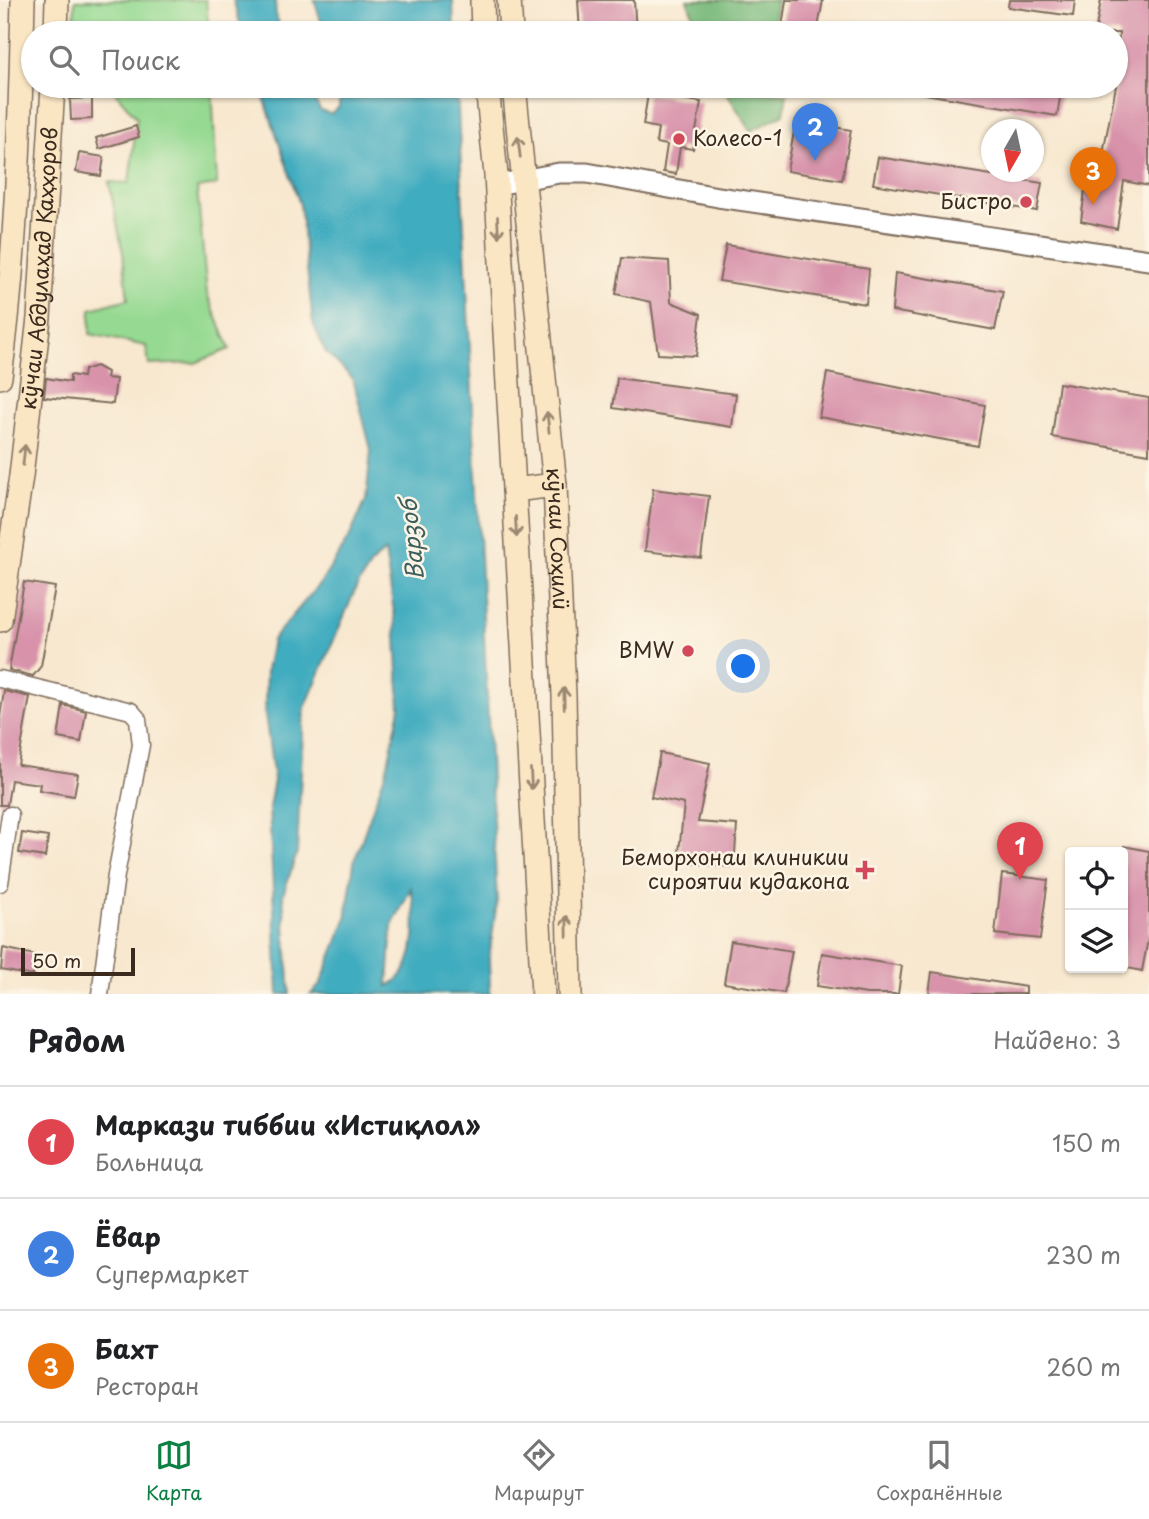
<!DOCTYPE html>
<html lang="ru">
<head>
<meta charset="utf-8">
<style>
	body { margin:0; font-family:"Playpen Sans",sans-serif; background:#f2f2f2; color:#202124 }
	.controls { position:absolute; right:21px; bottom:21px; display:grid; overflow:hidden; border-radius:7px; box-shadow:0 2px 5px #0004 }
	.controls button { width:63px; height:63px; display:grid; place-items:center; padding:0; border:0; border-bottom:2px solid #e0e0e0; background:#fff; color:#202124; font:35px sans-serif }
	.compass { position:absolute; left:981px; top:119px; width:63px; height:63px; border-radius:50%; background:#fff; box-shadow:0 2px 5px #0004; rotate:189deg }
	.scale { position:absolute; left:21px; bottom:18px; width:114px; box-sizing:border-box; padding-left:7px; border:4px solid #3b2a1e; border-top:0; font-size:19px; line-height:24px; white-space:nowrap; color:#3b2a1e; -webkit-text-stroke:5px #fcf5e5; paint-order:stroke }
	.you { position:absolute; left:744px; top:667px; width:24px; height:24px; margin:-18px; border:5px solid #fff; border-radius:50%; background:#1a73e8; box-shadow:0 0 0 10px #1a73e833 }
	.badge { display:grid; place-items:center; width:46px; height:46px; border-radius:50%; background:#0b8043; color:#fff; font-size:23px; font-weight:700 }
	.pin { position:absolute; translate:-50% -58px; filter:drop-shadow(0 2px 4px #0008) }
	.pin::after { content:''; position:absolute; top:37px; width:24px; height:21px; background:inherit; clip-path:polygon(0 0,100% 0,50% 100%) }
	.list { margin:0; padding:0; list-style:none }
	h2 { display:flex; justify-content:space-between; align-items:center; height:91px; margin:0; padding:0 28px; font-size:30px }
	h2 small { font-size:23px; font-weight:400; color:#757577 }
	.list li { display:grid; grid-template-columns:46px 1fr auto; gap:21px; align-items:center; box-sizing:border-box; height:112px; padding:0 28px; border-top:2px solid #e0e0e0 }
	.list b { display:block; font-size:26px; white-space:nowrap }
	.list p { margin:0; font-size:23px; white-space:nowrap; color:#757577 }
	.list em { font-size:23px; font-style:normal; color:#757577 }
	.icon { flex:none; width:38px; height:38px; fill:none; stroke:currentColor; stroke-width:2; stroke-linecap:round; stroke-linejoin:round }
	.map { position:relative; flex:none; width:1149px; height:994px; overflow:hidden }
	.search { position:absolute; background:#fff; box-shadow:0 2px 5px #0004; left:21px; right:21px; top:21px; height:77px; display:flex; align-items:center; gap:18px; box-sizing:border-box; padding:0 24px; border-radius:38px; color:#757577; font-size:26px }
	.sheet { height:427px; background:#fff }
	nav { display:flex; justify-content:space-around; align-items:center; box-sizing:border-box; height:98px; border-top:2px solid #e0e0e0; background:#fff; font-size:19px; color:#757577 }
	nav a { display:grid; justify-items:center; gap:4px }
	nav .on { color:#0b8043 }
	.map>svg:first-child { display:block }
	.green { fill:#95d992; stroke:#688258; stroke-width:2 }
	.forest { fill:#78b97c; stroke:#5a724d; stroke-width:2 }
	.water { fill:#40acbf; stroke:#3e6b6e; stroke-width:2; fill-rule:evenodd }
	.building { fill:#d893ab }
	.lines { fill:none; stroke-linecap:round; stroke-linejoin:round }
	.minor-casing { stroke:#7d6c5c; stroke-width:19 }
	.tertiary-casing { stroke:#7d6c5c; stroke-width:23 }
	.secondary-casing { stroke:#7d6c5c; stroke-width:26 }
	.minor { stroke:#fff; stroke-width:16 }
	.tertiary { stroke:#fff; stroke-width:19 }
	.secondary { stroke:#fbe6c4; stroke-width:23 }
	.oneway { stroke:#9b8871 }
	.poi-dot { fill:#d1495b; stroke:#fcf5e5; stroke-width:2.5 }
	.labels { text-anchor:middle; stroke-width:5; stroke-linejoin:round; paint-order:stroke }
	.poi-label { font-size:21px; fill:#3b2a1e; stroke:#fcf5e5; text-anchor:end }
	.street-label { font-size:21px; fill:#3b2a1e; stroke:#fcf5e5 }
	.water-label { font-size:23px; font-style:italic; fill:#3d5e5e; stroke:#fcf5e5 }
</style>
</head>
<body>
<div class="map">
<svg width="1149" height="994" viewBox="0 0 1149 994">
	<rect width="100%" height="100%" fill="#fcf5e5"/>
	<filter id="ink" filterUnits="userSpaceOnUse"><feTurbulence type="fractalNoise" baseFrequency=".0143" numOctaves="2"/><feDisplacementMap in="SourceGraphic" scale="14" xChannelSelector="R" yChannelSelector="G"/><feConvolveMatrix kernelMatrix="1 2 1 2 8 2 1 2 1" color-interpolation-filters="sRGB"/></filter>
	<filter id="wash" filterUnits="userSpaceOnUse"><feTurbulence type="fractalNoise" baseFrequency=".00686" numOctaves="4" result="noise"/><feDisplacementMap in="SourceGraphic" scale="28" xChannelSelector="R" yChannelSelector="G"/><feGaussianBlur stdDeviation="1.57" result="paint"/><feColorMatrix in="noise" values="0 0 0 0 0 0 0 0 0 0 0 0 0 0 0 0 0 1.4 0 .05"/><feComposite in="paint" operator="in"/></filter>
	<g filter="url(#wash)">
		<rect width="100%" height="100%" fill="#f8e8d0"/>
		<g class="green">
			<path d="M75 0H206L209 33H74Z"/>
			<path d="M110 86H212L217 185 197 188 207 294 230 349 195 363 149 365 146 346 90 334 91 309 128 299 123 253 109 182 129 183 137 118Z"/>
		</g>
		<g class="forest">
			<path d="M687 0H777L772 33H700Z"/>
			<path d="M722 86H764V92L787 94 784 114 751 131Z"/>
		</g>
		<g class="water">
			<path d="M233 0H275L276 16 283 33H243Z"/>
			<path d="M314 0H453L454 33H325Z"/>
			<path d="M260 86H305L321 111 331 114 339 107V86H457L497 901 489 958 490 994H311L320 985 346 919 354 862 387 768 400 708 395 620 385 551 372 563 356 588 304 710 297 853 283 895 290 994H278L269 807 274 780 265 714 266 670 272 640 322 581 350 536 366 499 371 450 353 379 325 351 313 323 300 205ZM411 888C417 915 419 973 388 986L392 926Z"/>
		</g>
		<g id="blocks">
			<g class="building">
				<path d="M578 0H634L636 33H580Z"/>
				<path d="M786 0H823L817 33H781Z"/>
				<path d="M1009 0H1075L1073 16 1008 7Z"/>
				<path d="M1101 0H1149V186L1124 181 1117 229 1081 221 1086 182 1097 184 1116 86 1119 33H1095Z"/>
				<path d="M914 86H1062L1057 116 913 92Z"/>
				<path d="M648 94 701 102 693 149 680 147 676 174 663 172 667 145 656 143 658 128 643 125Z"/>
				<path d="M92 98V119L71 120 70 99Z"/>
				<path d="M796 120 851 130 842 180 787 171Z"/>
				<path d="M136 126 139 137 99 149 96 138Z"/>
				<path d="M79 153 104 157 101 176 76 172Z"/>
				<path d="M878 157 1042 183 1037 211 873 184Z"/>
				<path d="M726 245 869 269 866 304 719 281Z"/>
				<path d="M622 258 669 261 671 302 701 314 696 356 658 354 651 302 616 294Z"/>
				<path d="M895 273 1003 291 995 330 892 311Z"/>
				<path d="M96 366 107 372 106 378 116 379 113 404 44 397 46 378 70 382V375L83 377 84 370Z"/>
				<path d="M827 373 985 405 978 446 819 417Z"/>
				<path d="M617 378 736 394 732 427 613 408Z"/>
				<path d="M1059 383 1149 398V454L1052 437Z"/>
				<path d="M653 489 709 496 701 558 645 551Z"/>
				<path d="M24 582 55 587 41 666 33 676 9 670Z"/>
				<path d="M4 691 30 697 18 765 78 774 74 796 39 790 40 784 11 780 7 805H0V716Z"/>
				<path d="M63 705 86 711 81 742 58 738Z"/>
				<path d="M660 753 710 763 698 822 737 825 734 867 678 862 684 804 651 797Z"/>
				<path d="M22 833 48 837 45 857 19 853Z"/>
				<path d="M1124 846 1149 851V934L1142 971 1123 967Z"/>
				<path d="M1002 874 1048 880 1040 939 995 934Z"/>
				<path d="M731 941 792 951 784 993 724 983Z"/>
				<path d="M3 948 35 955 33 976 1 970Z"/>
				<path d="M822 953 902 966 898 994H867L817 986Z"/>
				<path d="M932 972 1026 987V994H929Z"/>
			</g>
		</g>
	</g>
	<g filter="url(#ink)">
		<use href="#blocks" fill-opacity="0" stroke="#7d6c5c" stroke-width="2"/>
		<g class="lines">
			<defs>
				<g id="minor">
					<path d="M0 679 131 711 138 719 141 745 116 875 100 994"/>
					<path d="M0 883 10 815"/>
				</g>
				<path id="tertiary" d="M496 185 559 173H587L718 197 1149 260"/>
				<g id="secondary">
					<path d="M482 0 483 33"/>
					<path d="M509 0 511 33"/>
					<path d="M56 33 57 0"/>
					<path d="M487 86 496 175 543 994"/>
					<path id="s1" d="M514 86 555 485 564 695 570 994"/>
					<path d="M0 377C17 252 20 126 23 0"/>
					<path d="M514 490 555 485"/>
					<path id="s2" d="M0 620 21 476 39 318 53 86"/>
				</g>
			</defs>
			<use href="#minor" class="minor-casing"/>
			<use href="#tertiary" class="tertiary-casing"/>
			<use href="#secondary" class="secondary-casing"/>
			<use href="#minor" class="minor"/>
			<use href="#tertiary" class="tertiary"/>
			<use href="#secondary" class="secondary"/>
		</g>
		<defs><path id="oneway-shaft" d="M-6 0H5M1.5-3L5.5 0L1.5 3" fill="none" stroke-width="1.6" stroke-linecap="round" stroke-linejoin="round" transform="scale(1.75)"/></defs>
		<g class="oneway">
			<use href="#oneway-shaft" transform="translate(519 147) rotate(-97)"/>
			<use href="#oneway-shaft" transform="translate(498 227) rotate(87)"/>
			<use href="#oneway-shaft" transform="translate(548 422) rotate(-96)"/>
			<use href="#oneway-shaft" transform="translate(24 455) rotate(-84)"/>
			<use href="#oneway-shaft" transform="translate(516 527) rotate(87)"/>
			<use href="#oneway-shaft" transform="translate(564 698) rotate(-91)"/>
			<use href="#oneway-shaft" transform="translate(531 779) rotate(87)"/>
			<use href="#oneway-shaft" transform="translate(567 926) rotate(-91)"/>
		</g>
	</g>
	<g class="poi-dot">
		<circle cx="679" cy="139" r="7"/>
		<circle cx="1026" cy="202" r="7"/>
		<circle cx="688" cy="651" r="7"/>
		<path d="M861.5 859.5h7v7h7v7h-7v7h-7v-7h-7v-7h7z"/>
	</g>
	<g class="labels">
		<g class="poi-label">
			<text x="693" y="146" text-anchor="start">Колесо-1</text>
			<text x="1012" y="209">Бистро</text>
			<text x="674" y="658">BMW</text>
			<text x="849" y="865">Беморхонаи клиникии<tspan x="849" dy="24">сироятии кудакона</tspan></text>
		</g>
		<g class="street-label">
			<text dy="7" stroke="none"><textPath href="#s2" startOffset="354">кӯчаи Абдулаҳад Қаҳҳоров</textPath></text>
			<text dy="7" stroke="none"><textPath href="#s1" startOffset="455">кӯчаи Соҳилӣ</textPath></text>
		</g>
		<g class="water-label">
			<text transform="translate(412 540) rotate(-95)" y="8">Варзоб</text>
		</g>
	</g>
</svg>
<div class="controls">
<button><svg class="icon" aria-label="locate" viewBox="0 0 24 24"><circle cx="12" cy="12" r="6"/><path d="M12 2v4M12 18v4M2 12h4M18 12h4"/></svg></button>
<button><svg class="icon" aria-label="layers" viewBox="0 0 24 24"><path d="M12 4l9 5-9 5-9-5zM3 14l9 5 9-5"/></svg></button>
</div>
<svg class="compass" viewBox="-18 -18 36 36"><path d="M0-13l5 13h-10z" fill="#e53935"/><path d="M0 13l5-13h-10z" fill="#757577"/></svg>
<div class="scale">50 m</div>
<div class="you"></div>
<div class="pin badge" style="left:1020px;top:880px;background:#e0444e">1</div>
<div class="pin badge" style="left:815px;top:161px;background:#3f7fe0">2</div>
<div class="pin badge" style="left:1093px;top:205px;background:#e8710a">3</div>
<div class="search"><svg class="icon" aria-label="search" viewBox="0 0 24 24"><circle cx="10" cy="10" r="6"/><path d="M15 15l6 6"/></svg>Поиск</div>
</div>
<section class="sheet">
<h2>Рядом<small>Найдено: 3</small></h2>
<ul class="list">
<li><span class="badge" style="background:#e0444e">1</span><div><b>Маркази тиббии «Истиқлол»</b><p>Больница</p></div><em>150 m</em></li>
<li><span class="badge" style="background:#3f7fe0">2</span><div><b>Ёвар</b><p>Супермаркет</p></div><em>230 m</em></li>
<li><span class="badge" style="background:#e8710a">3</span><div><b>Бахт</b><p>Ресторан</p></div><em>260 m</em></li>
</ul>
</section>
<nav>
<a class="on"><svg class="icon" aria-label="map" viewBox="0 0 24 24"><path d="M3 6l6-2 6 2 6-2v14l-6 2-6-2-6 2zM9 4v14M15 6v14"/></svg>Карта</a>
<a><svg class="icon" aria-label="directions" viewBox="0 0 24 24"><path d="M12 3l9 9-9 9-9-9zM9 14v-3h6M13 9l2 2-2 2"/></svg>Маршрут</a>
<a><svg class="icon" aria-label="saved" viewBox="0 0 24 24"><path d="M7 4h10v16l-5-4-5 4z"/></svg>Сохранённые</a>
</nav>
</body>
</html>
